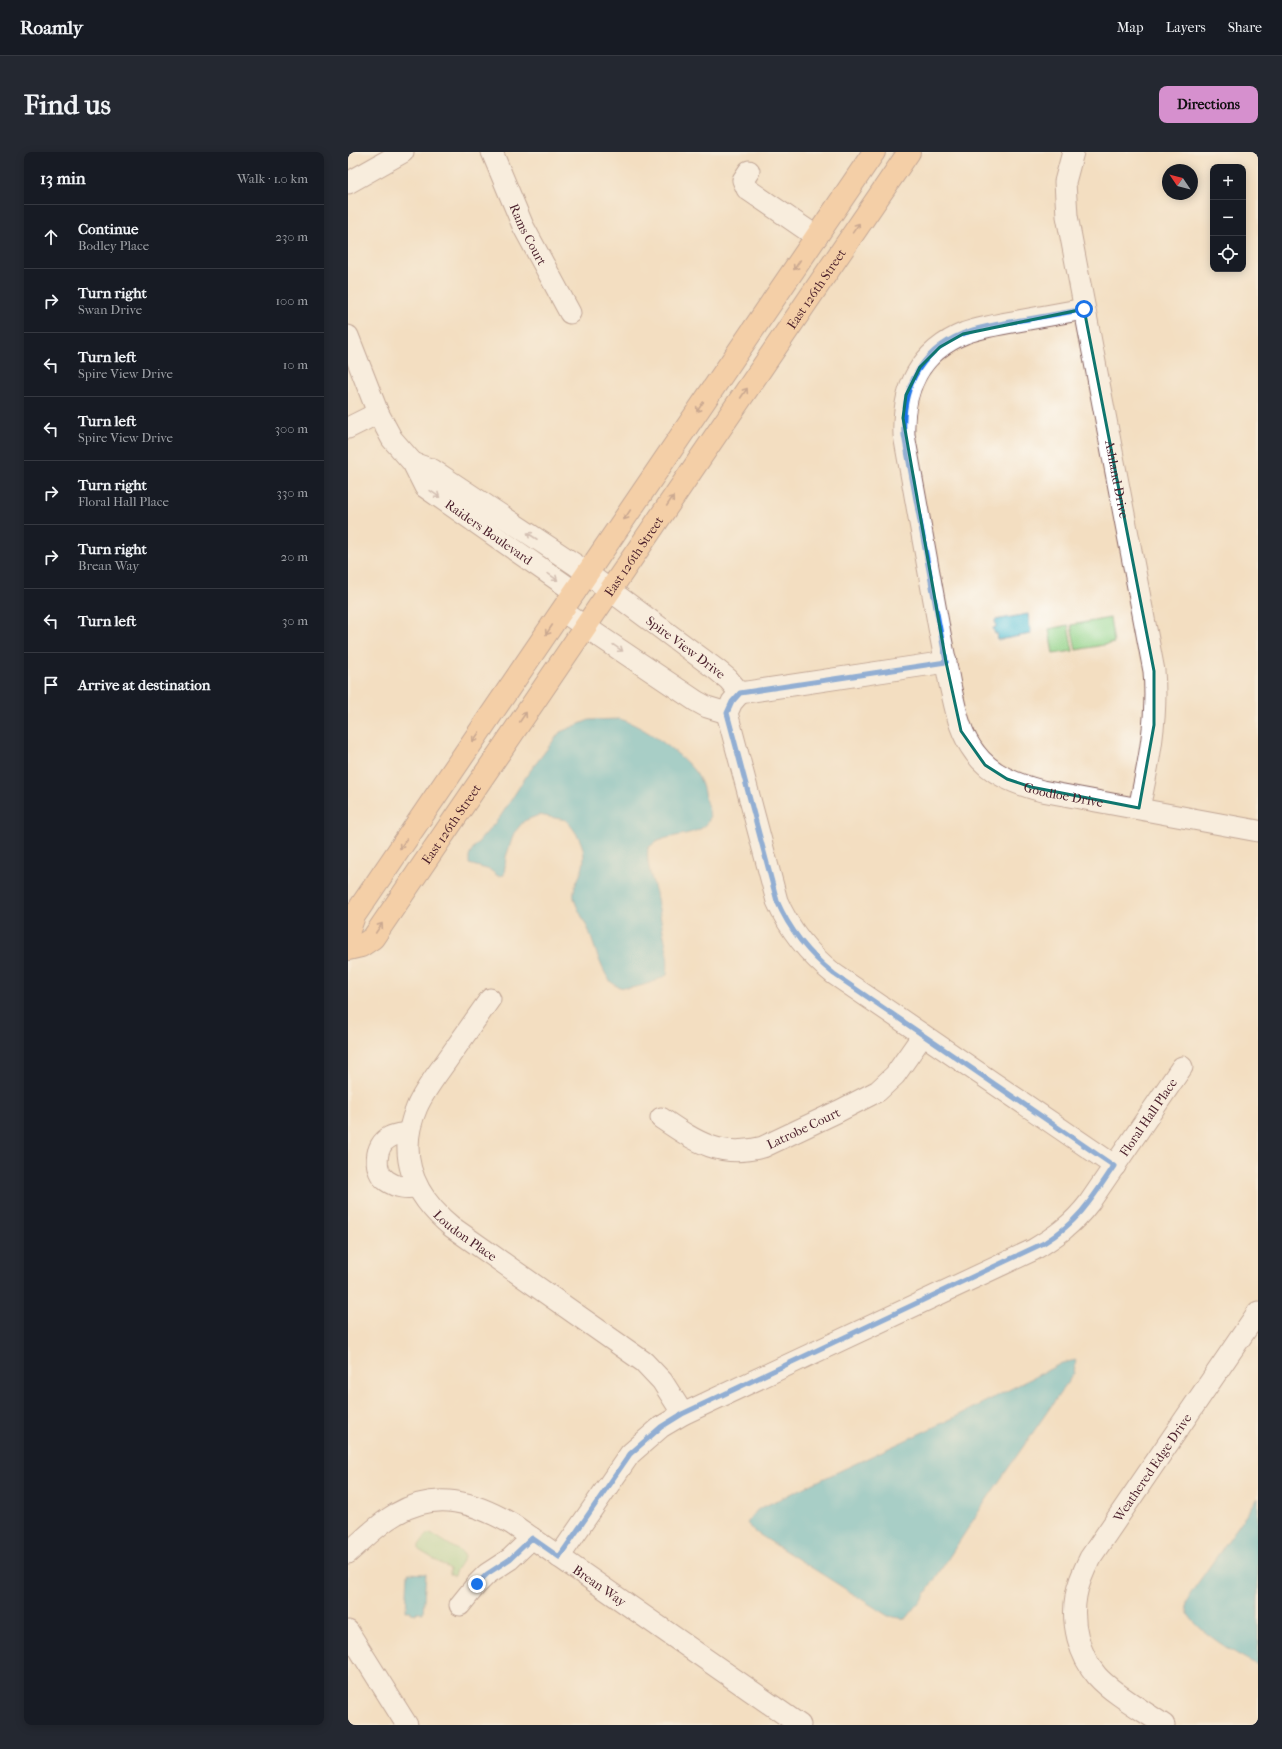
<!DOCTYPE html>
<html lang="en">
<head>
<meta charset="utf-8">
<style>
	body { margin:0; font-family:"IM FELL French Canon",serif; background:#242831; color:#f1f3f6 }
	.controls { position:absolute; right:12px; top:12px; display:grid; overflow:hidden; border-radius:8px; box-shadow:0 2px 10px #0003 }
	.controls button { width:36px; height:36px; display:grid; place-items:center; padding:0; border:0; border-bottom:1px solid #363941; background:#171b24; color:#f1f3f6; font:20px sans-serif }
	.compass { position:absolute; left:814px; top:12px; width:36px; height:36px; border-radius:50%; background:#171b24; box-shadow:0 2px 10px #0003; rotate:305deg }
	.stop { position:absolute; width:12px; height:12px; margin:-9px; border:3px solid #1a73e8; border-radius:50%; background:#fff }
	.stop.end { background:#1a73e8; border-color:#fff; box-shadow:0 1px 4px #0008 }
	.list { margin:0; padding:0; list-style:none }
	h2 { display:flex; justify-content:space-between; align-items:center; height:52px; margin:0; padding:0 16px; font-size:17px }
	h2 small { font-size:13px; font-weight:400; color:#9ea1a6 }
	.list li { display:grid; grid-template-columns:26px 1fr auto; gap:12px; align-items:center; box-sizing:border-box; height:64px; padding:0 16px; border-top:1px solid #363941 }
	.list b { display:block; font-size:15px; white-space:nowrap }
	.list p { margin:0; font-size:13px; white-space:nowrap; color:#9ea1a6 }
	.list em { font-size:13px; font-style:normal; color:#9ea1a6 }
	.icon { flex:none; width:22px; height:22px; fill:none; stroke:currentColor; stroke-width:2; stroke-linecap:round; stroke-linejoin:round }
	.map { position:relative; flex:none; width:910px; height:1573px; overflow:hidden; border-radius:8px }
	header { display:flex; align-items:center; gap:24px; box-sizing:border-box; height:56px; padding:0 20px; background:#171b24; border-bottom:1px solid #363941 }
	header strong { font-size:19px }
	nav { display:flex; gap:22px; margin-inline-start:auto; font-size:14px }
	.intro { display:flex; align-items:center; justify-content:space-between; box-sizing:border-box; height:96px; padding:0 24px }
	h1 { margin:0; font-size:28px }
	.button { padding:10px 18px; border-radius:8px; background:#d690ce; color:#111; font-size:14px; font-weight:700 }
	main { display:flex; gap:24px; padding:0 24px }
	aside { flex:1; background:#171b24; border-radius:8px; box-shadow:0 2px 10px #0003 }
	.map>svg:first-child { display:block }
	.green { fill:#93d288; stroke:#6e785a }
	.water { fill:#50bacc; stroke:#4d6c7c }
	.lines { fill:none; stroke-linecap:round; stroke-linejoin:round }
	.minor-casing { stroke:#856260; stroke-width:23 }
	.major-casing { stroke:#856260; stroke-width:24 }
	.minor { stroke:#fff; stroke-width:21 }
	.major { stroke:#f7bd88; stroke-width:22 }
	.oneway { stroke:#986655 }
	.oneway2 { stroke:#ae9aa0 }
	.route { stroke:#1a73e8; stroke-width:5 }
	.marked { fill:none; stroke:#0f766e; stroke-width:3; stroke-linejoin:round }
	.labels { text-anchor:middle; stroke-width:4; stroke-linejoin:round; paint-order:stroke }
	.street-label { font-size:13px; fill:#4a1f2b; stroke:#fdfcf7 }
</style>
</head>
<body>
<header>
<strong>Roamly</strong>
<nav><a>Map</a><a>Layers</a><a>Share</a></nav>
</header>
<div class="intro"><h1>Find us</h1><a class="button">Directions</a></div>
<main>
<aside>
<h2>13 min<small>Walk · 1.0 km</small></h2>
<ul class="list">
<li><svg class="icon" aria-label="ahead" viewBox="0 0 24 24"><path d="M12 20V5M6 11l6-6 6 6"/></svg><div><b>Continue</b><p>Bodley Place</p></div><em>230 m</em></li>
<li><svg class="icon" aria-label="right" viewBox="0 0 24 24"><path d="M7 20v-9h11M14 6l5 5-5 5"/></svg><div><b>Turn right</b><p>Swan Drive</p></div><em>100 m</em></li>
<li><svg class="icon" aria-label="left" viewBox="0 0 24 24"><path d="M17 20v-9H6M10 6l-5 5 5 5"/></svg><div><b>Turn left</b><p>Spire View Drive</p></div><em>10 m</em></li>
<li><svg class="icon" aria-label="left" viewBox="0 0 24 24"><path d="M17 20v-9H6M10 6l-5 5 5 5"/></svg><div><b>Turn left</b><p>Spire View Drive</p></div><em>300 m</em></li>
<li><svg class="icon" aria-label="right" viewBox="0 0 24 24"><path d="M7 20v-9h11M14 6l5 5-5 5"/></svg><div><b>Turn right</b><p>Floral Hall Place</p></div><em>330 m</em></li>
<li><svg class="icon" aria-label="right" viewBox="0 0 24 24"><path d="M7 20v-9h11M14 6l5 5-5 5"/></svg><div><b>Turn right</b><p>Brean Way</p></div><em>20 m</em></li>
<li><svg class="icon" aria-label="left" viewBox="0 0 24 24"><path d="M17 20v-9H6M10 6l-5 5 5 5"/></svg><div><b>Turn left</b></div><em>30 m</em></li>
<li><svg class="icon" aria-label="arrive" viewBox="0 0 24 24"><path d="M6 21V4h12l-3 4 3 4H6"/></svg><div><b>Arrive at destination</b></div></li>
</ul>
</aside>
<div class="map">
<svg width="910" height="1573" viewBox="0 0 910 1573">
	<rect width="100%" height="100%" fill="#fdfcf7"/>
	<filter id="ink" filterUnits="userSpaceOnUse"><feTurbulence type="fractalNoise" baseFrequency=".025" numOctaves="2"/><feDisplacementMap in="SourceGraphic" scale="8" xChannelSelector="R" yChannelSelector="G"/><feConvolveMatrix kernelMatrix="1 2 1 2 8 2 1 2 1" color-interpolation-filters="sRGB"/></filter>
	<filter id="wash" filterUnits="userSpaceOnUse"><feTurbulence type="fractalNoise" baseFrequency=".012" numOctaves="4" result="noise"/><feDisplacementMap in="SourceGraphic" scale="16" xChannelSelector="R" yChannelSelector="G"/><feGaussianBlur stdDeviation="0.9" result="paint"/><feColorMatrix in="noise" values="0 0 0 0 0 0 0 0 0 0 0 0 0 0 0 0 0 1.4 0 .05"/><feComposite in="paint" operator="in"/></filter>
	<g filter="url(#wash)">
		<rect width="100%" height="100%" fill="#f3dec1"/>
		<g class="green">
			<path d="M762 466 766 491 728 498 723 473Z"/>
			<path d="M720 473 725 499 705 502 701 477Z"/>
			<path d="M83 1381 116 1402V1406L108 1418 106 1424 102 1422V1417L71 1398V1393L79 1382Z"/>
		</g>
		<g class="water">
			<path d="M680 462 683 482 650 488 649 481 647 482 645 476 648 475 647 468Z"/>
			<path d="M272 567C294 573 340 605 351 626 355 633 356 642 358 649 360 655 364 664 360 670 354 682 325 683 313 688 308 689 304 693 300 696 298 712 304 726 308 741 310 750 311 759 313 768 316 787 322 803 319 823 307 830 277 843 264 831 255 823 245 791 241 779 237 770 227 753 226 746 224 733 233 725 235 714 239 695 229 681 218 668L191 663 176 669 166 681 158 705 156 723 150 724 142 718 121 712V704L126 695 152 665 179 623 212 580 241 568Z"/>
			<path d="M728 1208 726 1221 639 1347 572 1450 558 1467 540 1464 404 1378 399 1371 409 1358 421 1352 605 1266 714 1211Z"/>
			<path d="M910 1346V1513C894 1506 841 1475 839 1458 837 1449 842 1442 847 1435Z"/>
			<path d="M60 1421 78 1422 75 1461 68 1460V1462L63 1461V1459H58Z"/>
		</g>
	</g>
	<g filter="url(#ink)">
		<g class="lines">
			<defs>
				<g id="minor">
					<path id="s1" d="M144 0 175 74 222 161"/>
					<path id="s2" d="M725 0 717 30 719 64 806 519C810 565 801 611 791 656"/>
					<path d="M401 19 395 28 399 37 469 85"/>
					<path d="M0 31 55 0"/>
					<path id="s3" d="M736 157C714 161 692 165 670 169 652 172 634 175 617 181 572 199 554 237 556 283 567 344 578 404 589 465 593 488 598 511 602 533 608 558 611 580 627 601 643 623 668 632 694 639L910 679"/>
					<path id="s4" d="M0 184 30 261 44 287 65 311 77 335 227 440"/>
					<path d="M0 276 30 261"/>
					<path id="s5" d="M65 311 85 318 228 413 369 518 380 527 392 541"/>
					<path d="M214 459 348 549 359 555 379 561"/>
					<path d="M392 541 384 550 379 561 429 749C442 779 461 802 486 822L767 1014"/>
					<path d="M392 541 598 510"/>
					<path id="s6" d="M142 847C127 868 112 890 97 911 87 925 76 939 69 955 48 1003 65 1043 104 1075L296 1210 314 1229 335 1262"/>
					<path id="s7" d="M313 966C347 989 372 1007 415 995L491 959 530 939 547 923 575 883"/>
					<path d="M60 981C54 982 47 982 42 985 26 993 25 1020 39 1029 49 1036 58 1036 69 1035"/>
					<path id="s8" d="M0 1401C15 1388 30 1372 48 1362 89 1338 126 1350 164 1372L452 1573"/>
					<path id="s9" d="M211 1405 282 1302 313 1275 335 1262 685 1098C707 1085 725 1072 741 1051L834 915"/>
					<path d="M112 1453 129 1432 139 1422 162 1407 184 1386"/>
					<path d="M0 1479 59 1573"/>
					<path id="s10" d="M816 1573C796 1559 765 1542 749 1524 731 1503 723 1471 728 1444 730 1431 736 1418 742 1406L910 1160"/>
				</g>
				<g id="major">
					<path d="M0 789 1 778 6 764 526 0"/>
					<path id="s11" d="M0 797 13 794 25 786 561 0"/>
				</g>
			</defs>
			<use href="#minor" class="minor-casing"/>
			<use href="#major" class="major-casing"/>
			<use href="#minor" class="minor"/>
			<use href="#major" class="major"/>
		</g>
		<defs><path id="oneway-shaft" d="M-6 0H5M1.5-3L5.5 0L1.5 3" fill="none" stroke-width="1.6" stroke-linecap="round" stroke-linejoin="round"/></defs>
		<g class="oneway">
			<use href="#oneway-shaft" transform="translate(508 76) rotate(-55)"/>
			<use href="#oneway-shaft" transform="translate(449 113) rotate(124)"/>
			<use href="#oneway-shaft" transform="translate(396 241) rotate(-56)"/>
			<use href="#oneway-shaft" transform="translate(352 255) rotate(124)"/>
			<use href="#oneway-shaft" transform="translate(322 349) rotate(-56)"/>
			<use href="#oneway-shaft" transform="translate(279 363) rotate(124)"/>
			<use href="#oneway-shaft" transform="translate(201 478) rotate(124)"/>
			<use href="#oneway-shaft" transform="translate(175 565) rotate(-56)"/>
			<use href="#oneway-shaft" transform="translate(128 585) rotate(124)"/>
			<use href="#oneway-shaft" transform="translate(55 692) rotate(124)"/>
			<use href="#oneway-shaft" transform="translate(31 776) rotate(-56)"/>
		</g>
		<g class="oneway2">
			<use href="#oneway-shaft" transform="translate(87 342) rotate(35)"/>
			<use href="#oneway-shaft" transform="translate(184 384) rotate(-147)"/>
			<use href="#oneway-shaft" transform="translate(205 425) rotate(35)"/>
			<use href="#oneway-shaft" transform="translate(270 496) rotate(34)"/>
		</g>
	</g>
	<g class="lines" filter="url(#ink)">
		<path class="route" d="M129 1432 139 1422 162 1407 184 1386 211 1405 282 1302 313 1275 334 1262 696 1091C731 1069 744 1047 766 1014L486 822C461 802 442 779 429 749L379 561 384 550 392 541 598 510 556 283C553 232 575 194 625 178 641 173 657 171 673 168 694 165 715 161 736 157"/>
	</g>
	<path d="M0 0H910V1573H0ZM736 157 806 519V573L791 656 683 635 659 627 637 613 613 579 598 510 555 266 558 243 572 215 592 195 615 182Z" fill="#f3dec1" fill-opacity=".55" fill-rule="evenodd"/>
	<path class="marked" d="M736 157 806 519V573L791 656 683 635 659 627 637 613 613 579 598 510 555 266 558 243 572 215 592 195 615 182Z"/>
	<g class="labels">
		<g class="street-label">
			<text dy="5" stroke="none"><textPath href="#s1" startOffset="90">Rams Court</textPath></text>
			<text dy="5" stroke="none"><textPath href="#s11" startOffset="814">East 126th Street</textPath></text>
			<text dy="5" stroke="none"><textPath href="#s2" startOffset="333">Ashland Drive</textPath></text>
			<text dy="5" stroke="none"><textPath href="#s4" startOffset="249">Raiders Boulevard</textPath></text>
			<text dy="5" stroke="none"><textPath href="#s11" startOffset="490">East 126th Street</textPath></text>
			<text dy="5" stroke="none"><textPath href="#s5" startOffset="330">Spire View Drive</textPath></text>
			<text dy="5" stroke="none"><textPath href="#s3" startOffset="677">Goodloe Drive</textPath></text>
			<text dy="5" stroke="none"><textPath href="#s11" startOffset="166">East 126th Street</textPath></text>
			<text dy="5" stroke="none"><textPath href="#s9" startOffset="756">Floral Hall Place</textPath></text>
			<text dy="5" stroke="none"><textPath href="#s7" startOffset="155">Latrobe Court</textPath></text>
			<text dy="5" stroke="none"><textPath href="#s6" startOffset="282">Loudon Place</textPath></text>
			<text dy="5" stroke="none"><textPath href="#s10" startOffset="319">Weathered Edge Drive</textPath></text>
			<text dy="5" stroke="none"><textPath href="#s8" startOffset="292">Brean Way</textPath></text>
		</g>
	</g>
</svg>
<div class="controls">
<button>+</button>
<button>−</button>
<button><svg class="icon" aria-label="locate" viewBox="0 0 24 24"><circle cx="12" cy="12" r="6"/><path d="M12 2v4M12 18v4M2 12h4M18 12h4"/></svg></button>
</div>
<svg class="compass" viewBox="-18 -18 36 36"><path d="M0-13l5 13h-10z" fill="#e53935"/><path d="M0 13l5-13h-10z" fill="#9ea1a6"/></svg>
<div class="stop" style="left:736px;top:157px"></div>
<div class="stop end" style="left:129px;top:1432px"></div>
</div>
</main>
</body>
</html>
